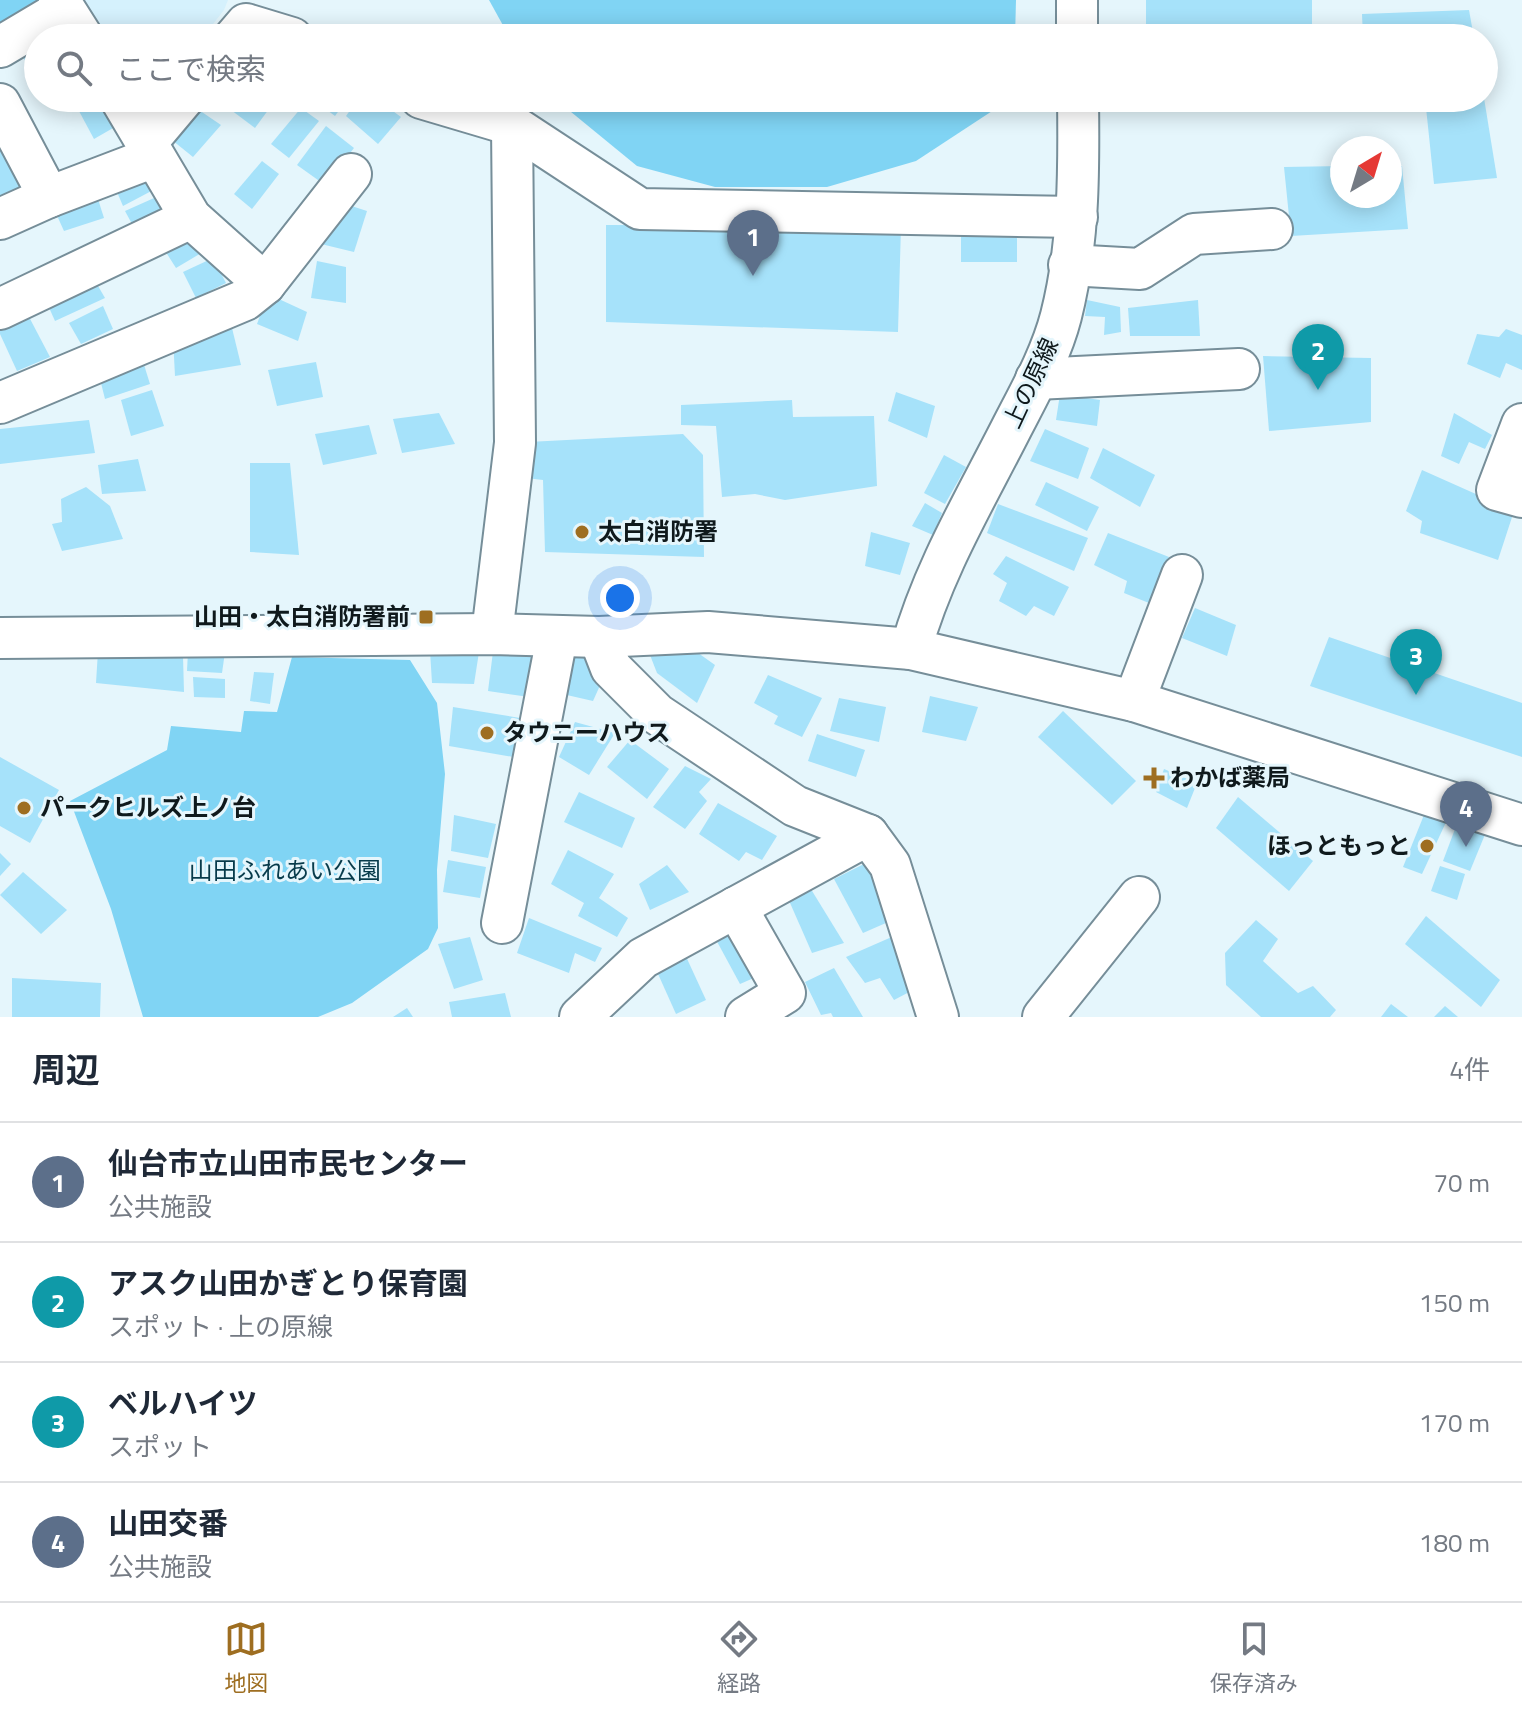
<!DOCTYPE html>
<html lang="ja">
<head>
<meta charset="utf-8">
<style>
	body { margin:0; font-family:"Titillium Web","Noto Sans JP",sans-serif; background:#f2f2f3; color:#1f2937 }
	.compass { position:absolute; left:1330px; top:136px; width:72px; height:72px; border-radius:50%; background:#fff; box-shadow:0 4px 20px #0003; rotate:38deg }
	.you { position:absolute; left:620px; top:598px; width:28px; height:28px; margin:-20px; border:6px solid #fff; border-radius:50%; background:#1a73e8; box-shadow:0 0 0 12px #1a73e833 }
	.badge { display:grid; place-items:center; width:52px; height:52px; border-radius:50%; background:#9e6e21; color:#fff; font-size:26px; font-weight:700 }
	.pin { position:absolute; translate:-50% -66px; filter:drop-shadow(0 2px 4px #0008) }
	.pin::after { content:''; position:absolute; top:42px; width:28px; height:24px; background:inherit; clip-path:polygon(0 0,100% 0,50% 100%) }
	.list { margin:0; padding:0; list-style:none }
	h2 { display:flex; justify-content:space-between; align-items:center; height:104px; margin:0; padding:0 32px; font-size:34px }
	h2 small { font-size:26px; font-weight:400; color:#747a83 }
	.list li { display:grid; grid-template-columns:52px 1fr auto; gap:24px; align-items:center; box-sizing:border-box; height:120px; padding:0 32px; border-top:2px solid #e0e1e3 }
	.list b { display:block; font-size:30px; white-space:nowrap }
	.list p { margin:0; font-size:26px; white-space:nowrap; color:#747a83 }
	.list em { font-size:26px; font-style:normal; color:#747a83 }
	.icon { flex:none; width:44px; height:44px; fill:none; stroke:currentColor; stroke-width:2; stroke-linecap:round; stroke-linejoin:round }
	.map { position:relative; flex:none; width:1522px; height:1017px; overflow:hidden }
	.search { position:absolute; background:#fff; box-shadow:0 4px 20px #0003; left:24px; right:24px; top:24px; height:88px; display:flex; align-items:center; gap:20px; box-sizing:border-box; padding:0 28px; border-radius:44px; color:#747a83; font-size:30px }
	.sheet { height:584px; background:#fff }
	nav { display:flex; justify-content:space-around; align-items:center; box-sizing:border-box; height:112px; border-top:2px solid #e0e1e3; background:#fff; font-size:22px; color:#747a83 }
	nav a { display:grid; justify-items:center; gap:4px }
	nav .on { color:#9e6e21 }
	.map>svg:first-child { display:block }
	.built { fill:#d5f1fd }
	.green { fill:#80d4f4 }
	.building { fill:#a6e2fa }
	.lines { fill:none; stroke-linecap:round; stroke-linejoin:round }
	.minor-casing { stroke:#768e99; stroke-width:44 }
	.minor { stroke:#fff; stroke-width:40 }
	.poi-dot { fill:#9e6e21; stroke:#e5f6fc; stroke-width:3 }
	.labels { text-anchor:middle; stroke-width:6; stroke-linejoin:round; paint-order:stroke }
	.street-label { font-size:24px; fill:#0f191c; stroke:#e5f6fc }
	.poi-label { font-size:24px; font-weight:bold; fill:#0f191c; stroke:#e5f6fc; text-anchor:start }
	.park-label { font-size:24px; fill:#073b4b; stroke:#e5f6fc }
</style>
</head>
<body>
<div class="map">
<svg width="1522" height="1017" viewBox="0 0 1522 1017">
	<rect width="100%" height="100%" fill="#e5f6fc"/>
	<path class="built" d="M69 0H228L224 10 202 38H92Z"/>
	<g class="green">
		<path d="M0 0H50L0 35Z"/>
		<path d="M489 0H1016L1015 38H510Z"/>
		<path d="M554 98H1012L916 161 827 187H715L637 166Z"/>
		<path d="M292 657 410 660 437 703 445 774 437 870 438 928 428 949 352 1003 318 1017H143L111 909 70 801 167 750 171 726 241 732 244 711 277 712Z"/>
	</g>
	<g class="building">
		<rect x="1146" y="0" width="166" height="38"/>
		<path d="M1469 10 1474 38H1363L1362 14Z"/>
		<path d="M38 44V82L21 54Z"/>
		<path d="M72 98H105L120 124 94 139Z"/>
		<path d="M241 98H277L255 128 231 110Z"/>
		<path d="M311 98H348L335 116Z"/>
		<path d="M359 98H375L401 117 378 144 346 116Z"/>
		<path d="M1425 98H1484L1497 178 1434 184Z"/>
		<path d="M193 106 221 125 193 157 167 136Z"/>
		<path d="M301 108 319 121 289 158 271 144Z"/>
		<path d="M326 126 354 148 325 185 297 165Z"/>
		<path d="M0 135 31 188 0 203Z"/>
		<path d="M262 161 279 174 252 209 234 194Z"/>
		<path d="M146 163 159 187 123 206 111 178Z"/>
		<path d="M1342 166V196H1390V166H1402L1408 229 1291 236 1284 167Z"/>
		<path d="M163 194 174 216 138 235 125 211Z"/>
		<path d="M97 196 104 218 64 231 54 209Z"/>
		<path d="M336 201 367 211 354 252 321 244Z"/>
		<path d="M961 223 1017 224V262H961Z"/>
		<path d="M606 225 901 226 898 332 606 322Z"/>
		<path d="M190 231 208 249 176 268 162 246Z"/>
		<path d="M213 258 226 283 196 298 183 272Z"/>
		<path d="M317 261 346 267V303L311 298Z"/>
		<path d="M94 279 105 298 55 321 47 303Z"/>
		<path d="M268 294 307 312 298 341 257 324Z"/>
		<path d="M1087 300 1120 307 1121 332 1104 335 1105 317 1085 316Z"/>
		<path d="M1198 300 1200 336H1130L1128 308Z"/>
		<path d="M103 306 113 329 81 344 69 323Z"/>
		<path d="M28 315 50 357 17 371 0 334V324Z"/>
		<path d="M232 328 241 365 175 376 173 338Z"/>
		<path d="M1506 329 1522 335V370L1506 363 1500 378 1467 364 1477 334 1499 337Z"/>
		<path d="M141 355 150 384 105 399 98 371Z"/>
		<path d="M1263 356 1371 358V422L1269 431Z"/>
		<path d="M316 362 323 397 277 406 268 370Z"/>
		<path d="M152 390 164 426 131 436 121 400Z"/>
		<path d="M896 392 935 406 927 438 888 421Z"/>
		<path d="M1060 394 1100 400 1097 426 1056 420Z"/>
		<path d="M792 400 793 417 874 416 877 486 785 500 755 494 722 497 716 426 681 425V405Z"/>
		<path d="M439 413 455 444 402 453 393 419Z"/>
		<path d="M1454 413 1492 435 1485 449 1469 442 1459 464 1441 456Z"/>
		<path d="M89 420 95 453 0 464V429Z"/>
		<path d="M369 425 377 454 323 465 315 434Z"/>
		<path d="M1045 429 1089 448 1078 479 1030 461Z"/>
		<path d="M683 434 703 455 704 557 545 552 543 480 526 478 528 442Z"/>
		<path d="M1103 448 1155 475 1140 507 1090 478Z"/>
		<path d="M944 455 966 467 945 504 924 493Z"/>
		<path d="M138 459 146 491 102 494 98 465Z"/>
		<path d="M250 463H290L299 555 250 552Z"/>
		<path d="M1422 470 1514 511 1498 560 1420 533 1422 521 1406 511Z"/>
		<path d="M1046 482 1099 507 1087 531 1035 505Z"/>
		<path d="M86 487 110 506 123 539 62 551 52 524 62 522 61 499Z"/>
		<path d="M925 503 942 513 933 535 912 526Z"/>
		<path d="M998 504 1088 538 1074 571 987 533Z"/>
		<path d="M871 532 910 543 900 575 865 566Z"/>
		<path d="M1108 533 1169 557 1149 603 1124 593 1127 581 1094 565Z"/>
		<path d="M1006 556 1069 587 1054 616 1034 606 1026 616 999 601 1007 583 993 574Z"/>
		<path d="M1195 608 1236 625 1227 656 1182 638Z"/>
		<path d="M1329 637 1522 703V757L1310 686Z"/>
		<path d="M658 642 684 643 715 665 697 703 657 673 650 655Z"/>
		<path d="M494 644 536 650 529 697 488 691Z"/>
		<path d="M98 651 183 656 184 692 96 683Z"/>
		<path d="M188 651 225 652 222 673 187 671Z"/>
		<path d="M430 651 479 652 474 684 432 683Z"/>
		<path d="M570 652 593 657 602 681 593 701 558 693Z"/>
		<path d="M254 672 274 673 270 704 250 701Z"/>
		<path d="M768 675 822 698 802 737 774 724 778 716 754 703Z"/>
		<path d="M193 677 225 679V698L194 697Z"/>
		<path d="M930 696 978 707 966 741 922 732Z"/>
		<path d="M839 698 886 707 879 742 830 731Z"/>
		<path d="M453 707 526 719 519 758 449 746Z"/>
		<path d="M1063 711 1136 781 1112 805 1038 737Z"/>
		<path d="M575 722 615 733 589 775 559 757Z"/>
		<path d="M817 734 865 750 856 777 808 761Z"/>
		<path d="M630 740 669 769 647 799 607 767Z"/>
		<path d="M0 757 59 790 30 843 0 826Z"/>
		<path d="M685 766 711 779 699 792 707 801 685 829 653 807Z"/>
		<path d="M1164 769 1197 783 1187 808 1156 792Z"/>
		<path d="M579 792 635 818 622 848 564 822Z"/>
		<path d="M1238 797 1313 861 1289 891 1216 828Z"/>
		<path d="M718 803 777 836 762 860 746 852 739 861 699 834Z"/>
		<path d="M1426 810 1447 820 1422 874 1403 867Z"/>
		<path d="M454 815 496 824 488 858 451 851Z"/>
		<path d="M1458 821 1486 832 1470 871 1443 861Z"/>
		<path d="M568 850 614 874 599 898 628 918 617 937 578 916 584 903 551 884Z"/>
		<path d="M0 853 11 864 0 876Z"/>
		<path d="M448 860 486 867 480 898 443 892Z"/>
		<path d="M868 862 895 919 863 933 834 879Z"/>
		<path d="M667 865 689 892 650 910 639 884Z"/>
		<path d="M1440 866 1465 874 1457 900 1431 891Z"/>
		<path d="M23 872 67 910 41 934 0 895Z"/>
		<path d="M809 886 844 943 812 953 787 896Z"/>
		<path d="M1426 916 1500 980 1481 1007 1405 944Z"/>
		<path d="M529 918 602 948 595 962 575 953 569 973 517 953Z"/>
		<path d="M1256 920 1278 939 1263 961 1298 993 1313 986 1336 1010 1330 1017H1261L1226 985 1225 953Z"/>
		<path d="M735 922 763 974 740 984 714 936Z"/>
		<path d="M894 936 915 989 894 1000 880 978 865 983 846 957Z"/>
		<path d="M470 937 483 980 454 989 438 944Z"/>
		<path d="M683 950 706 1000 676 1014 654 965Z"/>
		<path d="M834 968 863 1017H833L831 1013 821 1015 805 982Z"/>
		<path d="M12 978 101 983 100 1017H12Z"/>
		<path d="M505 993 511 1017H452L449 1002Z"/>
		<path d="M1391 1004 1408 1017H1381Z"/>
		<path d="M1445 1006 1458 1017H1434Z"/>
		<path d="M407 1008 413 1017H393Z"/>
	</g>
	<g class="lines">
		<defs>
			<g id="minor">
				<path d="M59 0 83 38"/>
				<path d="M1077 0V38"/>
				<path d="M234 38 246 24 292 38"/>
				<path d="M0 47 64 9"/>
				<path d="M120 98 191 218 265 284"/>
				<path d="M421 98 512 125 640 209 1077 217"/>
				<path d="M0 104 49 197"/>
				<path d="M147 142 184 98"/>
				<path d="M0 219 49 197 154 157"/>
				<path d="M1069 265 1140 269 1194 234 1272 229"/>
				<path d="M0 309 191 218"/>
				<path d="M1036 379 1239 369"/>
				<path d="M0 403 245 300 265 284 351 174"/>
				<path d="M1522 424 1497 490 1522 497"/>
				<path d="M492 634 515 443 512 125"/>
				<path d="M599 637 611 668 657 714 795 806 868 835 890 865 938 1017"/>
				<path d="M0 638 492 634 599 637 708 632 911 649 1134 701 1522 825"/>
				<path d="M911 649C933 570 975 500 1012 427 1030 392 1051 355 1061 316 1079 245 1079 171 1078 98"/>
				<path d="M1134 701 1182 575"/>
				<path d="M736 907 785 993 746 1017"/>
				<path d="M502 923 557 637"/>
				<path d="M580 1017 643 958 868 835"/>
				<path d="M1043 1017 1139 897"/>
			</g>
		</defs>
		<use href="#minor" class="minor-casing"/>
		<use href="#minor" class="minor"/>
	</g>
	<g class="poi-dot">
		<circle cx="582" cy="532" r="8"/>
		<rect x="418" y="609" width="16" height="16" rx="4"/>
		<circle cx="487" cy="733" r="8"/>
		<path d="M1150 766h8v8h8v8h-8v8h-8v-8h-8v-8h8z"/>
		<circle cx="24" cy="808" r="8"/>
		<circle cx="1427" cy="846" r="8"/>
	</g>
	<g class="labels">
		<g class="street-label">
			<text transform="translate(1031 383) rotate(-65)" y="8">上の原線</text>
		</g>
		<g class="poi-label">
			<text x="598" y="540">太白消防署</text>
			<text x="410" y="625" text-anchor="end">山田・太白消防署前</text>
			<text x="503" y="741">タウニーハウス</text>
			<text x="1170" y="786">わかば薬局</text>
			<text x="40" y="816">パークヒルズ上ノ台</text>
			<text x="1411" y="854" text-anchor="end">ほっともっと</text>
		</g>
		<g class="park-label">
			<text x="285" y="879">山田ふれあい公園</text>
		</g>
	</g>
</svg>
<svg class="compass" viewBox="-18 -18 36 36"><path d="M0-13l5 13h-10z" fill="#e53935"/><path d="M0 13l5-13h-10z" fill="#747a83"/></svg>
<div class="you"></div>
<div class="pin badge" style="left:753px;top:276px;background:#5c6f8a">1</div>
<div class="pin badge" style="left:1318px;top:390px;background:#0f9aa8">2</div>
<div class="pin badge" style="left:1416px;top:695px;background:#0f9aa8">3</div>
<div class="pin badge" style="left:1466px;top:847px;background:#5c6f8a">4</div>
<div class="search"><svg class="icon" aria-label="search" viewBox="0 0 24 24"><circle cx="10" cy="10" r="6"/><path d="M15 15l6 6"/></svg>ここで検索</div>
</div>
<section class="sheet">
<h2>周辺<small>4件</small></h2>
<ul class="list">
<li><span class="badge" style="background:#5c6f8a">1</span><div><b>仙台市立山田市民センター</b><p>公共施設</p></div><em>70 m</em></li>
<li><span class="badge" style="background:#0f9aa8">2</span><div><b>アスク山田かぎとり保育園</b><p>スポット · 上の原線</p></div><em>150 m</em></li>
<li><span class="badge" style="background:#0f9aa8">3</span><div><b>ベルハイツ</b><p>スポット</p></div><em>170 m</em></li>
<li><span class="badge" style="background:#5c6f8a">4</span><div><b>山田交番</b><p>公共施設</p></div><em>180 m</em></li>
</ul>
</section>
<nav>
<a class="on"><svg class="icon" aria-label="map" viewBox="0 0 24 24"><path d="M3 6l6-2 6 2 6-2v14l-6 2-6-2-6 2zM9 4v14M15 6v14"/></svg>地図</a>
<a><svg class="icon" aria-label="directions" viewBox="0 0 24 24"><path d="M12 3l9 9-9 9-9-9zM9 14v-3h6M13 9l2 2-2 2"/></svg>経路</a>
<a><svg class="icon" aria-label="saved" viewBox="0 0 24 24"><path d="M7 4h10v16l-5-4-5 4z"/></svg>保存済み</a>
</nav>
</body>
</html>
